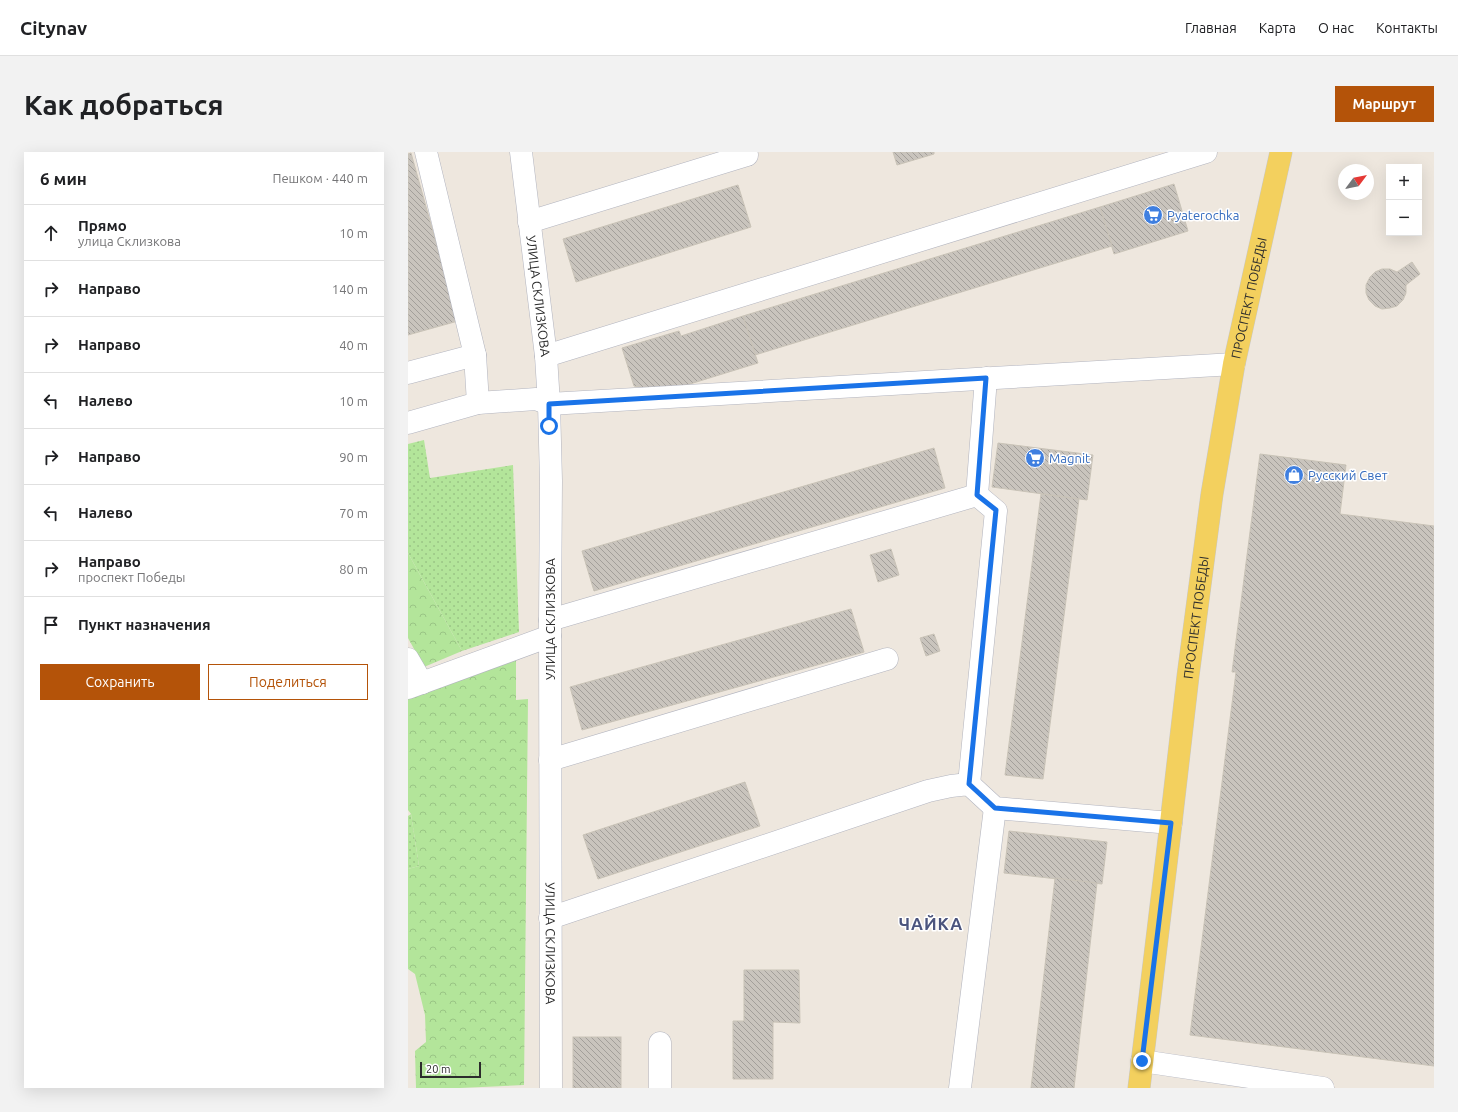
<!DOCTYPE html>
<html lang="ru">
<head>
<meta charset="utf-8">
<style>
	body { margin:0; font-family:Ubuntu,sans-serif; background:#f2f2f2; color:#202124 }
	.controls { position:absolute; right:12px; top:12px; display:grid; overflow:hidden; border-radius:0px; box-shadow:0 4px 16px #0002 }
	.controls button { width:36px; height:36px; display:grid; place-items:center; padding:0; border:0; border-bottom:1px solid #e0e0e0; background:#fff; color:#202124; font:20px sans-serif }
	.compass { position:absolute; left:930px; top:12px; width:36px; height:36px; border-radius:50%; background:#fff; box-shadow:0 4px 16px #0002; rotate:58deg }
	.scale { position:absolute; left:12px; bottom:10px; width:61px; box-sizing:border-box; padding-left:4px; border:2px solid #2c2c2c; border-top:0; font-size:11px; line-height:14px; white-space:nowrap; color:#2c2c2c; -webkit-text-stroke:3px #fff; paint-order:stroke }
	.stop { position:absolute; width:12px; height:12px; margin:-9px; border:3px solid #1a73e8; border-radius:50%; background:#fff }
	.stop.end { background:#1a73e8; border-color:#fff; box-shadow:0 1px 4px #0008 }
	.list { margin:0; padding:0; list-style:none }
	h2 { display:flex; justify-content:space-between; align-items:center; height:52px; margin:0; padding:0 16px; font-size:17px }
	h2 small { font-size:13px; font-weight:400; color:#757577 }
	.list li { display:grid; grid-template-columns:26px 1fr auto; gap:12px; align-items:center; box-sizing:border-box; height:56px; padding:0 16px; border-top:1px solid #e0e0e0 }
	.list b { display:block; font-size:15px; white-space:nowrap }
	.list p { margin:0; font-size:13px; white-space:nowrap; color:#757577 }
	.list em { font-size:13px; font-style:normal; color:#757577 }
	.actions { display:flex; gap:8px; padding:12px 16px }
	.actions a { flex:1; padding:9px 0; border:1px solid #b45309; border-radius:0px; text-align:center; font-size:14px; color:#b45309 }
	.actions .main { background:#b45309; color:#fff }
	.icon { flex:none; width:22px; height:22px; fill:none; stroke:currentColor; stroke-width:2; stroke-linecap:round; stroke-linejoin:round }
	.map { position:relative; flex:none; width:1026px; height:936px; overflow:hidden; border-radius:0px }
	header { display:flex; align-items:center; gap:24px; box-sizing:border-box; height:56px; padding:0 20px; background:#fff; border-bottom:1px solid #e0e0e0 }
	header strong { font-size:19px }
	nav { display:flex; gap:22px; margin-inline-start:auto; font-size:14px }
	.intro { display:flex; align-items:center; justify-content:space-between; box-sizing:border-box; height:96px; padding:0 24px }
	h1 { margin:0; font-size:28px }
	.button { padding:10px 18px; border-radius:0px; background:#b45309; color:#fff; font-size:14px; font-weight:700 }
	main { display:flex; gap:24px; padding:0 24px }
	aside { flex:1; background:#fff; border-radius:0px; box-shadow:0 4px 16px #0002 }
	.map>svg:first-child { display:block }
	.grass { fill:url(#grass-dots) }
	.forest { fill:url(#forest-crowns) }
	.building { fill:url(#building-back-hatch); stroke:#c9c3b7 }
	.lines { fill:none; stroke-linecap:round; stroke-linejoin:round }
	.minor-casing { stroke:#b2b4bf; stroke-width:23 }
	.major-casing { stroke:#c8c8c8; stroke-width:23 }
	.minor { stroke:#fff; stroke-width:22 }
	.major { stroke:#f3d05e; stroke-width:22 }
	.route { stroke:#1a73e8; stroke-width:5 }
	.labels { text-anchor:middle; stroke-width:3; stroke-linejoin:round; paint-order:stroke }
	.shop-label { font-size:13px; fill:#366cbe; stroke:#fff; text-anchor:start }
	.street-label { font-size:13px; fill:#2c2c2c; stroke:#fff }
	.district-label { font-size:17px; font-weight:bold; letter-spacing:1px; fill:#4b547d; stroke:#fff }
</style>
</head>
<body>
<header>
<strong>Citynav</strong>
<nav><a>Главная</a><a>Карта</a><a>О нас</a><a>Контакты</a></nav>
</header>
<div class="intro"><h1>Как добраться</h1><a class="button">Маршрут</a></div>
<main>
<aside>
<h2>6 мин<small>Пешком · 440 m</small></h2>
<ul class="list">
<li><svg class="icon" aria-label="ahead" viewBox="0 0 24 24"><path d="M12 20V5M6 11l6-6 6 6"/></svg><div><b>Прямо</b><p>улица Склизкова</p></div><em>10 m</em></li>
<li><svg class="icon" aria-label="right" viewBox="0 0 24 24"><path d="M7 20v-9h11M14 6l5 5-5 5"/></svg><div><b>Направо</b></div><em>140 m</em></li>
<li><svg class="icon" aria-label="right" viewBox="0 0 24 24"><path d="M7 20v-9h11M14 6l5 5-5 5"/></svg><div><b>Направо</b></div><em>40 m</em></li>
<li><svg class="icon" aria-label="left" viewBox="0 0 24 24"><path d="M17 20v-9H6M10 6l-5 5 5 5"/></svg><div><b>Налево</b></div><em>10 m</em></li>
<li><svg class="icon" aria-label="right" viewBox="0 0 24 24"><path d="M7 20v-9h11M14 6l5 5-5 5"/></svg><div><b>Направо</b></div><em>90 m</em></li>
<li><svg class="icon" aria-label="left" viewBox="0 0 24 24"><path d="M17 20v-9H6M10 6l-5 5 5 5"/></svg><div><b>Налево</b></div><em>70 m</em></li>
<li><svg class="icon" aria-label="right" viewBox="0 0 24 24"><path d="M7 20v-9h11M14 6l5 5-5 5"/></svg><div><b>Направо</b><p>проспект Победы</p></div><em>80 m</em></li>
<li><svg class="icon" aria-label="arrive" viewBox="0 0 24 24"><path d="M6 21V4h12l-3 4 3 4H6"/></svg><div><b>Пункт назначения</b></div></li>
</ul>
<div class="actions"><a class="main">Сохранить</a><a>Поделиться</a></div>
</aside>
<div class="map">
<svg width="1026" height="936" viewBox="0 0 1026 936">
	<defs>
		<pattern id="grass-dots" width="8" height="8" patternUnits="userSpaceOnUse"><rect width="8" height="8" fill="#b3e59a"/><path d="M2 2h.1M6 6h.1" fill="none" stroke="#9ac585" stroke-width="1.8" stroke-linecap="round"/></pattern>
		<pattern id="forest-crowns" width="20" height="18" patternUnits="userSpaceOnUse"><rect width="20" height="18" fill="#b3e59a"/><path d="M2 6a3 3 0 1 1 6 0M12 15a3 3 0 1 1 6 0" fill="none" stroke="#9ac585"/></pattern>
		<pattern id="building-back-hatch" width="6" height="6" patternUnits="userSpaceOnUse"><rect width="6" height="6" fill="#c9c4bd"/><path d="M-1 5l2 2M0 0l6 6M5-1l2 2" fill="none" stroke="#a39f9a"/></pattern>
	</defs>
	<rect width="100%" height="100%" fill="#eee7de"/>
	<g class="grass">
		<path d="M16 288 22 326 105 313 111 480 54 499 0 401V292Z"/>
		<path d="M3 662 11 714 0 717V664Z"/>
	</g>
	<g class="forest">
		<path d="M0 401 54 499 16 515 0 486Z"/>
		<path d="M108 502V548L120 547 116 933 52 936H8L7 899 18 890 17 863 7 822 0 817V717L11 714 3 662 0 658V544Z"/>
	</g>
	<g class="building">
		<path d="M485 0H526V2L489 13Z"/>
		<path d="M3 1 50 169 0 183V2Z"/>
		<path d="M766 32 780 79 706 102 692 55Z"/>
		<path d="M330 33 343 75 168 130 155 87Z"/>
		<path d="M692 55 704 94 347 203 335 164Z"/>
		<path d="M1004 110 1012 122 998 133V141L995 148 989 154 982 156 974 157 967 154 961 148 958 141V133L962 125 967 120 974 117H982L989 120Z"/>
		<path d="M335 164 350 211 256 240 226 234 214 196 271 179 273 184Z"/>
		<path d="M590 291 685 303 679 348 584 335Z"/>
		<path d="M526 296 537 336 186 439 174 399Z"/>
		<path d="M852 302 938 313 932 362 1026 374V914L782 883 828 520H824Z"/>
		<path d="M633 342 671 347 635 627 597 623Z"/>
		<path d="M483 397 491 423 470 430 462 403Z"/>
		<path d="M443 457 456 500 174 578 162 535Z"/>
		<path d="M526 482 532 499 518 504 512 486Z"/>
		<path d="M337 630 352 674 190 727 175 683Z"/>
		<path d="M601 679 699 690 694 732 596 721Z"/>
		<path d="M647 726 689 731 666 936H623Z"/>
		<path d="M336 818H391L392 871 365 870V927H325V869H336Z"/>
		<rect x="165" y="885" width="48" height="51"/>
	</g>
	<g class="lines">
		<defs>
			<g id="minor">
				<path id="s1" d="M113 0 138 204 141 252 143 329 142 468 143 936"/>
				<path d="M121 70 339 3"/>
				<path d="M67 203 70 251"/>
				<path d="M138 204 798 0"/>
				<path d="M0 221 67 203 18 0"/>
				<path d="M0 271 70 251 128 247 141 252 826 212"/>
				<path d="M569 343 578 226"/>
				<path d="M142 468 569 343"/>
				<path d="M0 507 14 531"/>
				<path d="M0 536 142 484"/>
				<path d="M142 608 479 507"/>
				<path d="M561 632 588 359 569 343"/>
				<path d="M142 766 520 639 543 634 561 632 587 656 763 671"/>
				<path d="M734 909 915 936"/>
				<path d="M252 936V891"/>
				<path d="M552 936 587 656"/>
			</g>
			<g id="major">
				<path id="s2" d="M731 936 763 671 780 524 804 342 826 212 873 0"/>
			</g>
		</defs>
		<use href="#minor" class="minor-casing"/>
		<use href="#major" class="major-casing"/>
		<use href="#minor" class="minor"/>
		<use href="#major" class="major"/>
	</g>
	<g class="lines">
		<path class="route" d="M141 274V252L578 226 569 343 588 358 561 632 587 656 763 671 734 909"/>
	</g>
	<defs>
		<symbol id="supermarket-disc" viewBox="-11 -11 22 22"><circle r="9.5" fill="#3f7fe0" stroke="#fff"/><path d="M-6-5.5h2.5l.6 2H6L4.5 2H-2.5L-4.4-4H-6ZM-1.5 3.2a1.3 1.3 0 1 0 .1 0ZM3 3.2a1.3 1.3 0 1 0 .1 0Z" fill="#fff"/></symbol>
		<symbol id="shop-disc" viewBox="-11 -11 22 22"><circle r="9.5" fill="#3f7fe0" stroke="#fff"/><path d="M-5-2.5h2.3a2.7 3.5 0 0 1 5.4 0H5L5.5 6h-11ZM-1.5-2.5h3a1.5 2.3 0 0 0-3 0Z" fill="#fff"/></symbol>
	</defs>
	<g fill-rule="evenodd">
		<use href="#supermarket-disc" x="734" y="52" width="22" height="22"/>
		<use href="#supermarket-disc" x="616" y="295" width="22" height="22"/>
		<use href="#shop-disc" x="875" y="312" width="22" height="22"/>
	</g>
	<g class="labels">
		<g class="shop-label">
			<text x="759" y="68">Pyaterochka</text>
			<text x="641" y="311">Magnit</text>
			<text x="900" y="328">Русский Свет</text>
		</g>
		<g class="street-label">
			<text dy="5" stroke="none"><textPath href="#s1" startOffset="145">УЛИЦА СКЛИЗКОВА</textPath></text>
			<text dy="5" stroke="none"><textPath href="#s2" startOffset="798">ПРОСПЕКТ ПОБЕДЫ</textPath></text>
			<text dy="5" stroke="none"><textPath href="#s2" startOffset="474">ПРОСПЕКТ ПОБЕДЫ</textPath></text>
			<text transform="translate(142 467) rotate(-90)" y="5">УЛИЦА СКЛИЗКОВА</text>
			<text dy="5" stroke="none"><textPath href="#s1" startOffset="793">УЛИЦА СКЛИЗКОВА</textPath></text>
		</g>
		<g class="district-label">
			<text x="523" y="778">ЧАЙКА</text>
		</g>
	</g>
</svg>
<div class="controls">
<button>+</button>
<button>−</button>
</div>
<svg class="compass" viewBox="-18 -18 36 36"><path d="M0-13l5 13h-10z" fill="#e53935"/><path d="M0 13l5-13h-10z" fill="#757577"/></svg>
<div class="scale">20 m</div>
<div class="stop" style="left:141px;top:274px"></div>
<div class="stop end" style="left:734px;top:909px"></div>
</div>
</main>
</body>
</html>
